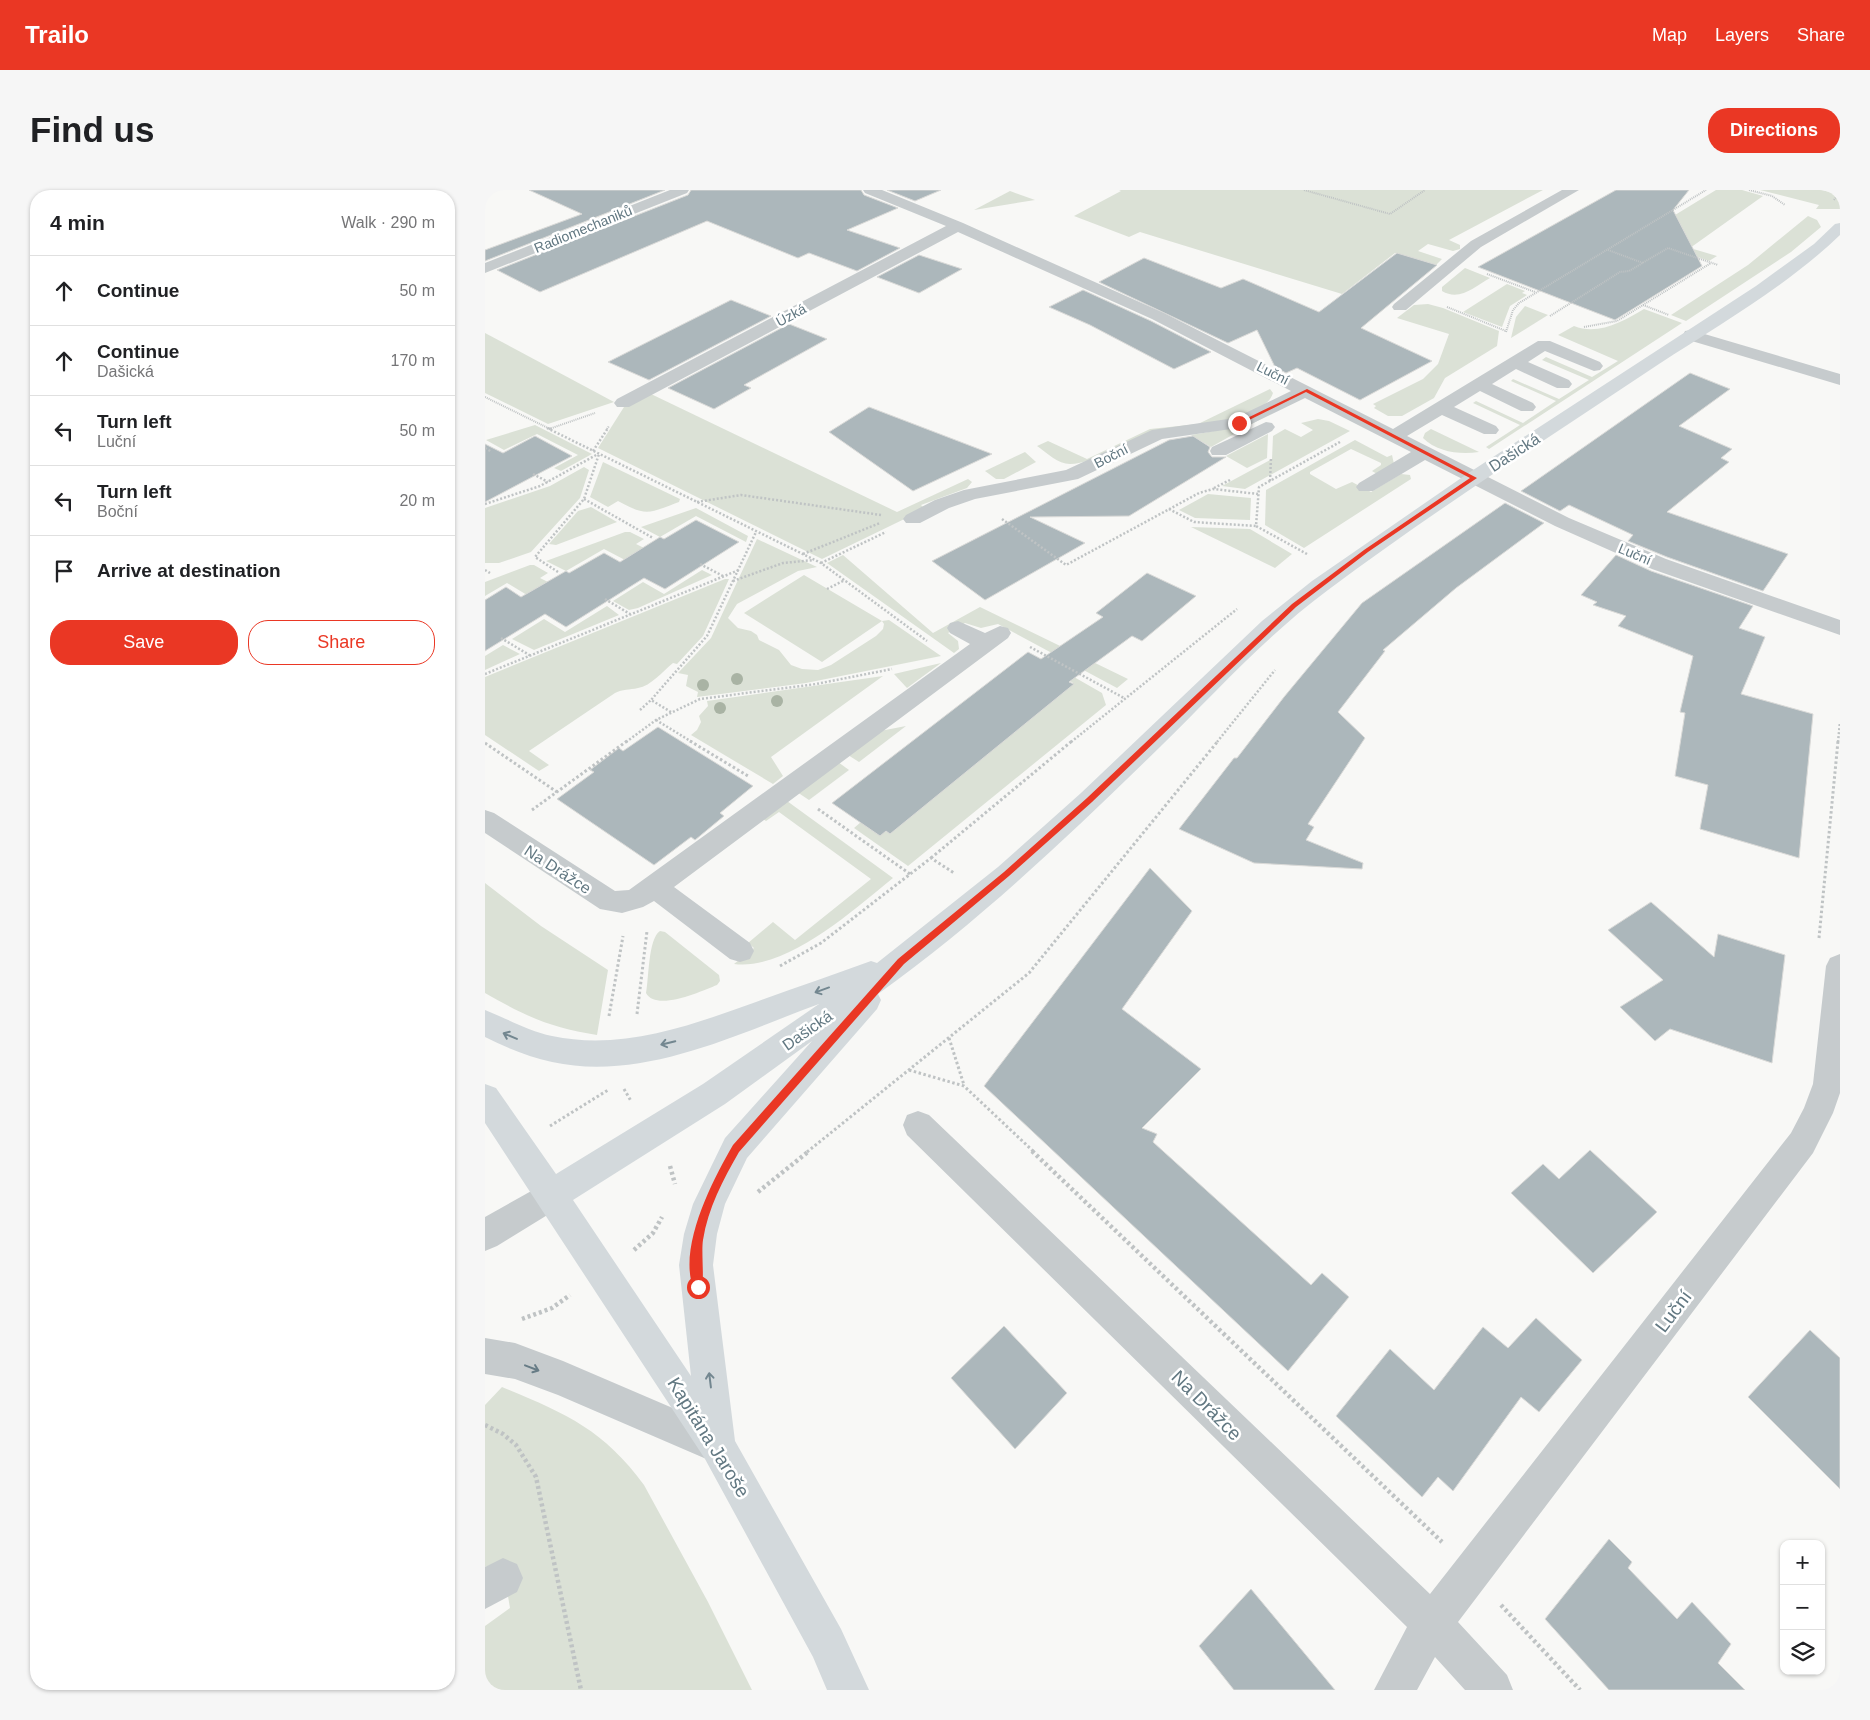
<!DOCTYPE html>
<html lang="en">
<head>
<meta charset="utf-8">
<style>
	body { margin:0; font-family:Arial,sans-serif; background:#f6f6f6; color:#202124 }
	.controls { position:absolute; right:15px; bottom:15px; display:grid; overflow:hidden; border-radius:10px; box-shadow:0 1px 4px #0004 }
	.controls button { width:45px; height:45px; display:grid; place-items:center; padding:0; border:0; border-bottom:1px solid #e0e0e0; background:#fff; color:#202124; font:25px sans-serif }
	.stop { position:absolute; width:15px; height:15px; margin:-11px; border:4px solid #ea3724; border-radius:50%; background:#fff }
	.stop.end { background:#ea3724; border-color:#fff; box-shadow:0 1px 5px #0008 }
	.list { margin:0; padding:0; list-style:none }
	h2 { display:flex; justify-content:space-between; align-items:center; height:65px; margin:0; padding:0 20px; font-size:21px }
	h2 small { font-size:16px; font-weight:400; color:#757577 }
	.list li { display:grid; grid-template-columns:32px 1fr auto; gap:15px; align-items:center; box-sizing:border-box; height:70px; padding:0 20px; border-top:1px solid #e0e0e0 }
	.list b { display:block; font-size:19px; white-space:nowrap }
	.list p { margin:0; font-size:16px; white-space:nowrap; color:#757577 }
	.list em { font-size:16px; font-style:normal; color:#757577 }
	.actions { display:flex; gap:10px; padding:15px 20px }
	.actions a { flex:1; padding:11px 0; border:1px solid #ea3724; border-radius:20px; text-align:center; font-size:18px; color:#ea3724 }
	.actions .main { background:#ea3724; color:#fff }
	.icon { flex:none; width:28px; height:28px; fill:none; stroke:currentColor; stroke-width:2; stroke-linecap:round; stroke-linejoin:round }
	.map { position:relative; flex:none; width:1355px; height:1500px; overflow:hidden; border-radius:20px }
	header { display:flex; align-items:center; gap:30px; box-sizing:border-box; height:70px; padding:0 25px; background:#ea3724; color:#fff }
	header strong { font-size:24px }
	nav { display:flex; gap:28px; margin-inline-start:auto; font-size:18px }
	.intro { display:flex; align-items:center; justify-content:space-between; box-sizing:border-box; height:120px; padding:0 30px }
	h1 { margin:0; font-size:35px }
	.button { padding:12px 22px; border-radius:20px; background:#ea3724; color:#fff; font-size:18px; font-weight:700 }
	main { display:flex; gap:30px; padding:0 30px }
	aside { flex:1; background:#fff; border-radius:20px; box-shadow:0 1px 4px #0004 }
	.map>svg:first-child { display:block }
	.green { fill:#dbe1d6 }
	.building { fill:#acb7bb; stroke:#dadad8 }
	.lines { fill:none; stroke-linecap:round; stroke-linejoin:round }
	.path-far3 { stroke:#bfc3c4; stroke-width:2; stroke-dasharray:1 1; stroke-linecap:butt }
	.path-far2 { stroke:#bfc3c4; stroke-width:2.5; stroke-dasharray:2 2; stroke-linecap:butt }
	.path-far1 { stroke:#bfc3c4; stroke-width:3; stroke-dasharray:2.5 2.5; stroke-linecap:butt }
	.path { stroke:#bfc3c4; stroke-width:4.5; stroke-dasharray:3 3; stroke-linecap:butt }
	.minor { fill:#c6cbcd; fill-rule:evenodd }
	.major { fill:#d3d9dc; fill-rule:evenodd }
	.tree { fill:#a9b3a4 }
	.oneway { stroke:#738790 }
	.oneway2 { stroke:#677c86 }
	.route { fill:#ea3724 }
	.labels { text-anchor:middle; stroke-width:5; stroke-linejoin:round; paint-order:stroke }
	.far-street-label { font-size:14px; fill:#627882; stroke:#fff }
	.street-label { font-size:16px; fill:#627882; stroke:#fff }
	.near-street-label { font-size:19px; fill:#627882; stroke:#fff }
</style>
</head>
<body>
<header>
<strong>Trailo</strong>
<nav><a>Map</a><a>Layers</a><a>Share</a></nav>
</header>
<div class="intro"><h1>Find us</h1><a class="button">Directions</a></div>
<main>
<aside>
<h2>4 min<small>Walk · 290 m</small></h2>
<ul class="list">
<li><svg class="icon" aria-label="ahead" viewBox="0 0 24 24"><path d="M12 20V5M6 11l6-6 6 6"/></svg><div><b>Continue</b></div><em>50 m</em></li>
<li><svg class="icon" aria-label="ahead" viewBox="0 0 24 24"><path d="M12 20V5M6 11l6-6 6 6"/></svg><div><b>Continue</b><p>Dašická</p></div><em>170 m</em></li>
<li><svg class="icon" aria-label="left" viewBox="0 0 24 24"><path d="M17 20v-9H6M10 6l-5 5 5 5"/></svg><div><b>Turn left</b><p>Luční</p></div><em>50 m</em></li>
<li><svg class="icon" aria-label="left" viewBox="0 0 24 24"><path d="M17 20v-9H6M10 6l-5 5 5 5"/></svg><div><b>Turn left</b><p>Boční</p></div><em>20 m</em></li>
<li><svg class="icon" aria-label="arrive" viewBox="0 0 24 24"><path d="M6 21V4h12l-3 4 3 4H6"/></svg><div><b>Arrive at destination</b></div></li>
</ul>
<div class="actions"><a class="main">Save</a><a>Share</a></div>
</aside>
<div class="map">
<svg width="1355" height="1500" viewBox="0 0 1355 1500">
	<rect width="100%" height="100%" fill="#f8f8f6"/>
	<g class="green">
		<path d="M634 0H1058L964 50 975 55V59L968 61 943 54 933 61 957 69 951 75 910 63 857 104 655 42 644 47 589 26 636 1Z"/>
		<path d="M1231 0H1257L1278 6 1205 58 1232 66 1224 71 1182 56 1131 61Z"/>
		<path d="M1275 0H1337L1348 3 1355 0V19H1331L1334 15Z"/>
		<path d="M525 1 550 10 489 20Z"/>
		<path d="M1323 26 1332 30 1336 37 1306 62 1201 131 1186 125 1263 75Z"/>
		<path d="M980 78 1005 88C990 96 975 112 957 101V97Z"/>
		<path d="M1022 94 1040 101 1037 103 1042 105 1025 116 1017 137 978 122Z"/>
		<path d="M943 114 958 118 1014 141 1012 156 960 188 949 208 917 226H903L889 218 891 216 888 214 938 189 953 174 964 144 912 128 929 115Z"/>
		<path d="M1040 116 1063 125 1026 148 1031 127Z"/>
		<path d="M1159 119 1197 133 1004 259 1001 257 1035 235 988 213 991 211 1038 233 1071 211 1026 191 1028 189 1074 209 1104 190 1057 170 1061 167 1107 187 1133 171 1073 145 1089 136C1113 146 1139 131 1159 119Z"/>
		<path d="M0 143 129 212 63 234 0 203Z"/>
		<path d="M785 199 788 203C781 230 699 237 675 241 645 246 611 274 585 274 573 274 562 263 552 256L563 251 602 269 665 239 713 234Z"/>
		<path d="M166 204 412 322 483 289 487 292 482 298 436 315 440 319 337 369 113 258 139 217Z"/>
		<path d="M792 220 726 257 706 245C737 240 764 235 792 220Z"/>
		<path d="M833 229 844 231 865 241 760 299 737 296 787 269 788 246 800 239 816 247 828 240 816 233Z"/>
		<path d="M50 235 107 264 76 281 69 278 93 265 52 244 19 260 1 250Z"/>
		<path d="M946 239 994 262C975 265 952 262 938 248L940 243Z"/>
		<path d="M783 244 782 268 762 278 741 266Z"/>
		<path d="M870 250 902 267 907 265 909 274 892 284 887 281 896 275V273L866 259 825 282V284L851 299 867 292 886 302 916 284 925 285 926 289 819 358 780 335 781 300Z"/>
		<path d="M540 262 551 272 519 289H511L500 281Z"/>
		<path d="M118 272 195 309 194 312C164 323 162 327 133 311L123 317 105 307Z"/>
		<path d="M99 277 104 280 95 308 46 362 14 373H0V318L65 296Z"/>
		<path d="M723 304 766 308 765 330 710 328 694 320Z"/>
		<path d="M106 317 132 332 71 355 64 354 93 321Z"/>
		<path d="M211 318 263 346 261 352 211 326 175 347 156 337Z"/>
		<path d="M706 337 765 339 807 364 790 378Z"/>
		<path d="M140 342H145L159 349 151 354 159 358 140 370 119 359 81 381 61 371Z"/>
		<path d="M272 349 332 377 313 381 252 414 243 428 253 438 266 441 272 445 274 450 294 460 306 475 317 479 333 480 346 475 391 446 398 439 399 434 397 431 337 472 259 423 319 385 397 431 404 430 456 466 321 493 212 507 213 502 201 496 203 485 193 483 226 448Z"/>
		<path d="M358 365 448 443 495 417 643 489 632 498 513 434 496 438 480 433 463 443 473 451 474 459 469 463 342 373Z"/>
		<path d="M45 375H49L63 383 55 388 63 392 42 405 22 393 0 406V392Z"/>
		<path d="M217 380 227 385 153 418 144 420 128 411 158 392 179 404Z"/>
		<path d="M240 389H244L218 446 192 474 188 473C178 481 166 496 153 498 144 500 138 499 130 503L44 561 64 575 54 581 0 545V487Z"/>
		<path d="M122 416 134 425 49 460 27 449 59 429 80 442Z"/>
		<path d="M18 455 35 464 0 480V466Z"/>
		<path d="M456 473 422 498 409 484Z"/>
		<path d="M398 486 286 567 298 586 288 594 206 545 212 540 216 532 214 526 223 516 222 511Z"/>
		<path d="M589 487 617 503 621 515 423 676 369 638 376 632 405 643 588 493 585 491Z"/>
		<path d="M421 536 374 572 363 565 395 541Z"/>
		<path d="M353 572 364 580 324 610 312 602Z"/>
		<path d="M302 611 408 688C370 719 301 781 249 774L269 758 263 753 288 732 310 750 386 689 294 622 281 631 278 629Z"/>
		<path d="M0 693 56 736 123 780 112 845C66 838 40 826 0 803Z"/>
		<path d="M175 741 180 742 234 785 235 791 232 795C217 801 171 822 161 803 164 788 163 749 175 741Z"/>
		<path d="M17 1197C80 1223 118 1239 159 1295L223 1412 267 1500H0V1436L25 1418 17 1371 0 1377V1215Z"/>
	</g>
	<g class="building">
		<path d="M44 0H180L0 71V60L97 24Z"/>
		<path d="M206 0H376L379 5 413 18 362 40 415 58 372 81 324 63 313 68 222 31 55 102 12 80 203 5Z"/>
		<path d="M402 0H456L430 11Z"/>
		<path d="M1131 0H1204L1188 20 1217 76 1130 130 993 77Z"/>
		<path d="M912 63 952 75 876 138 947 171 875 210 812 178 801 183 790 177 772 140 743 153 614 92 659 68 736 98 758 89 834 122Z"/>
		<path d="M434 65 477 79 434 103 392 87Z"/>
		<path d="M598 100 666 131 726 162 689 179 605 135 564 117Z"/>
		<path d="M246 110 286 126 164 190 123 172Z"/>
		<path d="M304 134 342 149 259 195 266 198 229 219 183 198Z"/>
		<path d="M1205 183 1245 199 1194 236 1247 259 1236 268 1244 272 1182 322 1303 364 1278 401 1182 367 1143 351 1148 345 1084 315 1075 321 1036 301Z"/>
		<path d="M384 217 507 264 428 301 344 242Z"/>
		<path d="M50 246 87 266 0 312V254L18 263Z"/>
		<path d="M708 246 725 257 723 262 727 267H741L644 326 545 327 600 353 500 410 447 371 684 250Z"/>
		<path d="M1020 313 1059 333 971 398 898 460 900 461 853 522 880 548 823 634 829 637 821 650 878 673 877 679 769 673 694 639 749 568H752L799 507 877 413Z"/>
		<path d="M211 330 254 352 180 399 159 388 81 437 60 424 0 461V410L21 397 36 407 81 381 84 383 119 363 135 372 175 347 179 349Z"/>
		<path d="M1131 365 1166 381 1268 416 1254 438 1280 447 1256 504 1328 524 1314 668 1215 639 1223 595 1190 586 1200 523 1195 522 1208 466 1133 436 1141 426 1108 415 1112 412 1096 405Z"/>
		<path d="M662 383 711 406 657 451 647 446 584 492 589 494 405 644 401 641 395 646 347 613 543 462 556 469 618 427 611 423Z"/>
		<path d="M173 537 268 596 235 623 239 626 210 650 206 647 169 675 72 609 109 582 105 580 134 558 138 561Z"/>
		<path d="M665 678 707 721 637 819 716 879 657 938 672 944 668 952 826 1095 837 1083 864 1107 803 1181 499 896Z"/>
		<path d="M1166 712 1229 767 1233 744 1300 765 1287 873 1185 839 1170 851 1135 817 1178 790 1123 740Z"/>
		<path d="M1105 960 1172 1022 1108 1083 1026 1003 1058 974 1074 989Z"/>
		<path d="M1051 1128 1097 1170 1054 1222 1036 1207 968 1301 953 1287 937 1307 851 1226 905 1159 949 1200 998 1137 1023 1158Z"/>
		<path d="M519 1136 582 1203 530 1259 466 1188Z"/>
		<path d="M1325 1140 1355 1168V1299L1263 1207Z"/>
		<path d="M1124 1349 1147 1372 1143 1378 1192 1429 1207 1412 1246 1454 1233 1473 1260 1500H1124L1060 1429Z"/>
		<path d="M766 1399 850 1500H749L714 1456Z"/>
	</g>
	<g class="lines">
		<g class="path-far3">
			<path d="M819 0 905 24 940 0"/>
			<path d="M1264 0 1287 6 1300 15"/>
			<path d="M1349 10 1355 2"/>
			<path d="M1123 60 1158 73"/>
			<path d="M1002 84 1050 102"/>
			<path d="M1158 115 1184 125"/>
			<path d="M962 117 1021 141"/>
			<path d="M1065 126 1135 82 1144 81 1183 58 1233 75"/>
			<path d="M1099 137 1132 131 1226 73"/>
			<path d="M1021 142 1028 120 1034 113 1221 0"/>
			<path d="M0 207 65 239"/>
			<path d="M64 239 110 223"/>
			<path d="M122 239 124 236"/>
		</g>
		<g class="path-far2">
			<path d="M62 238 336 373 442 451"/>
			<path d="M64 239 67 238"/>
			<path d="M0 258 7 262"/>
			<path d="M108 261 123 238"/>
			<path d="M48 284 63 292"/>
			<path d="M785 291 786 268"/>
			<path d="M729 298 745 290"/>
			<path d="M99 309 168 348"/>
			<path d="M212 312 256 305 396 325"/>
			<path d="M0 314 55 296 113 264"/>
			<path d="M684 319 709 332 771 336"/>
			<path d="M517 329 581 375 714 303 728 299 773 304"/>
			<path d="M318 364 395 333"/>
			<path d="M822 364 771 336 774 297 855 252"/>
			<path d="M336 373 401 342"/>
			<path d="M215 374 238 386"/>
			<path d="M0 380 5 383"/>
			<path d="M73 382 50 367 99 309 114 264"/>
			<path d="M248 391 298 373 329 370"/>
			<path d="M342 399 360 390"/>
			<path d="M120 409 145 424"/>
			<path d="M16 448 46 466"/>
			<path d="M545 457 639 508"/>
			<path d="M0 484 254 380"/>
			<path d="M155 520 166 510"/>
			<path d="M186 522 166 510 222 446 271 342"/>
			<path d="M171 530 207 552"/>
			<path d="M141 552 171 530 215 509 331 494 407 479"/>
			<path d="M586 552 752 419"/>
			<path d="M732 552 790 480"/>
			<path d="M1353 552 1355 532"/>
		</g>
		<g class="path-far1">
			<path d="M205 551 263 586"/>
			<path d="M0 553 72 602"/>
			<path d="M333 619 425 684"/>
			<path d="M47 620 142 551"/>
			<path d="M446 668 587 551"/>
			<path d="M1334 748 1353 551"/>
			<path d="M295 776 336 753 446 668 469 683"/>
			<path d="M152 824 162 741"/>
			<path d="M124 826 138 746"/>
			<path d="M464 848 479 895"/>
			<path d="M424 880 479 896 549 962"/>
			<path d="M139 899 146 911"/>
			<path d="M65 936 123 900"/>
			<path d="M322 962 544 783 733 551"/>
		</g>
		<g class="path">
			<path d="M547 961 957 1352"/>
			<path d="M185 976 190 994"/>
			<path d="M273 1002 324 961"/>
			<path d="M149 1060 168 1043 177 1027"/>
			<path d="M37 1129 67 1118 85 1105"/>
			<path d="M0 1235 18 1244 31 1255 51 1287 96 1500"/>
			<path d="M1016 1415 1095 1500"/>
		</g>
		<g class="minor">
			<path d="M185 0H204L202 3 0 83V73Z"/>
			<path d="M378 0H397L478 33 679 123 908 239 1053 151H1065L1115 172 1118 176 1115 180 1109 181 1060 161 1043 172 1084 190 1087 194 1084 198H1072L1031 179 1007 194 1048 213 1051 217 1048 221H1036L995 201 969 217 1011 236 1014 240 1011 244H999L957 225 922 246 1084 328 1181 369 1355 430V445L1167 379 1070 336 940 270 888 301H874L871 297 874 293 926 262 820 208 760 237 677 249 593 289 490 309 464 318 435 333H421L418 329 421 325 450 310 479 300 581 280 667 240 750 228 806 201 667 129 473 42 144 217H132L129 213 132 209 461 36 380 3Z"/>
			<path d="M1077 0H1094L996 57 921 120H909L907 117 909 114 986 51Z"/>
			<path d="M1206 140 1355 184V195L1200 149 1198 145 1200 141Z"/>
			<path d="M781 232 787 233 790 237 787 241 741 265H727L725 261 727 257Z"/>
			<path d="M473 431 500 443 515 436 523 438 526 443 523 448 189 697 265 753 269 761 265 769 255 772 245 769 169 711 158 717 137 723 115 719 0 643V620L9 623 130 701 144 700 485 454 465 443 462 438 465 433Z"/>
			<path d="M1355 764V903L1348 923 1328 963 973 1432 1022 1485 1028 1500H980L950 1467 932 1500H889L922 1437 422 945 418 935 422 925 433 921 444 925 945 1404 1306 943 1319 918 1328 894 1341 776 1345 768Z"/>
			<path d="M66 990 77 994 82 1005 77 1016 12 1056 0 1061V1027Z"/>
			<path d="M0 1148 30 1153 78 1171 246 1243 251 1256 246 1269 233 1274 73 1205 30 1189 0 1184Z"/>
			<path d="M18 1368 32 1374 38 1388 32 1402 0 1419V1377Z"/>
		</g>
		<path class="major" d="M1355 33V45C1302 96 1235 134 1174 174 1063 248 950 320 843 400 782 445 730 503 676 556 587 643 495 731 393 804L396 810 392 819 262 968 240 1014 232 1044 228 1075 250 1251 356 1439 384 1500H342L328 1467 220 1269 0 933V894L11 898 71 984 218 894 334 814C252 844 157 892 67 872 44 867 22 858 0 847V820C23 829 43 841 67 846 137 861 207 835 271 812 309 798 348 785 386 771L392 773 513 677 596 603 777 431 827 391 982 284 1271 96 1329 54 1350 34ZM327 851 240 948 208 1014 199 1044 194 1075 206 1186 88 1010 240 914Z"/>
	</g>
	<g class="tree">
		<circle cx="252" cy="489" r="6"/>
		<circle cx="218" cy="495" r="6"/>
		<circle cx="292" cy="511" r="6"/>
		<circle cx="235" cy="518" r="6"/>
	</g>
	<defs><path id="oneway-shaft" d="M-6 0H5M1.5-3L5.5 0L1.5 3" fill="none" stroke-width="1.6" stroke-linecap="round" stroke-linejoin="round" transform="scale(1.25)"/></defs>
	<g class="oneway">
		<use href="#oneway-shaft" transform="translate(337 800) rotate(160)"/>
		<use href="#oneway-shaft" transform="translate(25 846) rotate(-157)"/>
		<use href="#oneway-shaft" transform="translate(183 853) rotate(166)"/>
		<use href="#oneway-shaft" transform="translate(225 1190) rotate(-97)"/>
	</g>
	<use class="oneway2" href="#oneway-shaft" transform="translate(47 1178) rotate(21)"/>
	<path class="route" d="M822 199 992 288 883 362 811 417 607 612 524 686 419 774 254 962C238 990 223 1018 218 1050 216 1063 220 1091 216 1100H209C192 1059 227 991 248 955L413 769 519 682 602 608 807 414 879 360 985 288 821 202 756 234 752 233Z"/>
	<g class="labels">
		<g class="far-street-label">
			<text transform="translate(98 39) rotate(-22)" y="5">Radiomechaniků</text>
			<text transform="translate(306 125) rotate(-28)" y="5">Úzká</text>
			<text transform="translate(788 183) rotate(27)" y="5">Luční</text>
			<text transform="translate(626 266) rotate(-27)" y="5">Boční</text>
			<text transform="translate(1150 364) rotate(23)" y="5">Luční</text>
		</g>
		<g class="street-label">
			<text transform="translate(1029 262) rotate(-33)" y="6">Dašická</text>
			<text transform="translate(73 679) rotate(33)" y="6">Na Drážce</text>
			<text transform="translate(322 840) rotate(-35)" y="6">Dašická</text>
		</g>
		<g class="near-street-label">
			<text transform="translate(1188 1121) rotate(-53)" y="7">Luční</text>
			<text transform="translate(722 1215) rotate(45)" y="7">Na Drážce</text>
			<text transform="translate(224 1247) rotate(58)" y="7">Kapitána Jaroše</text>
		</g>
	</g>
</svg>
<div class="controls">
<button>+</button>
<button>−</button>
<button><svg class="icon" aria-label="layers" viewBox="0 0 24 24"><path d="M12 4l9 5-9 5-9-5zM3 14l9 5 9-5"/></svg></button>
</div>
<div class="stop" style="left:213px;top:1097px"></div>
<div class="stop end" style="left:754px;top:233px"></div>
</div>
</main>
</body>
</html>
